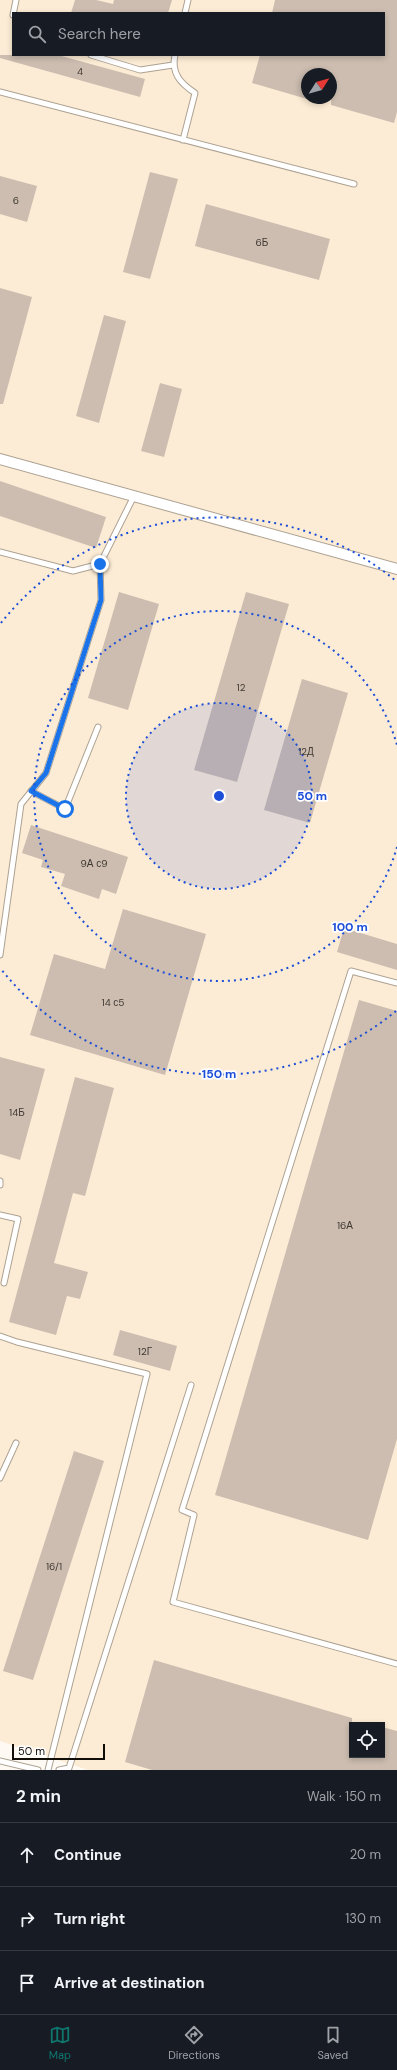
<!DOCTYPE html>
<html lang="en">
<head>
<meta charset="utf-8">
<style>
	body { margin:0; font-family:"DM Sans",sans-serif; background:#20242c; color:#f1f3f6 }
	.controls { position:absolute; right:12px; bottom:12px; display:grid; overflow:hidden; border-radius:0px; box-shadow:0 2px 6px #0003 }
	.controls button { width:36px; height:36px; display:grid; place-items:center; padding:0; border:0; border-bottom:1px solid #363941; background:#171b24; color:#f1f3f6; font:20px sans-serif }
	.compass { position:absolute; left:301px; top:68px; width:36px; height:36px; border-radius:50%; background:#171b24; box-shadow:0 2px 6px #0003; rotate:53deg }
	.scale { position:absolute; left:12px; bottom:10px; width:93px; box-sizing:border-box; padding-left:4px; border:2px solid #110d08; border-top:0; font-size:11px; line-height:14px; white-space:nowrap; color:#110d08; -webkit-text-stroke:3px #fff; paint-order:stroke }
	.stop { position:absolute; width:12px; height:12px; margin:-9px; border:3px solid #1a73e8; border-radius:50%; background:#fff }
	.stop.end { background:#1a73e8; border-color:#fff; box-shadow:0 1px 4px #0008 }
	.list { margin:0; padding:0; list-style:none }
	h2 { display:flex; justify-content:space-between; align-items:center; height:52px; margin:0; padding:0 16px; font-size:17px }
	h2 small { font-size:13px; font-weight:400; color:#9ea1a6 }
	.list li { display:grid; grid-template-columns:26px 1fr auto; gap:12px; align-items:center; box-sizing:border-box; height:64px; padding:0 16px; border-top:1px solid #363941 }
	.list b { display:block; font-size:15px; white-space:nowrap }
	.list em { font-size:13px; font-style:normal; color:#9ea1a6 }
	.icon { flex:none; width:22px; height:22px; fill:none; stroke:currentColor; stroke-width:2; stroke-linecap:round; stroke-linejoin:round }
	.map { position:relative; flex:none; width:397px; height:1770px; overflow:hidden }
	.search { position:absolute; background:#171b24; box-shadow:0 2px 6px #0003; left:12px; right:12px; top:12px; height:44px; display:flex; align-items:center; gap:10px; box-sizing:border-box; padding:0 14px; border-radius:0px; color:#9ea1a6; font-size:15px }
	.sheet { height:244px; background:#171b24 }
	nav { display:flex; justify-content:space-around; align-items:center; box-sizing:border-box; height:56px; border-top:1px solid #363941; background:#171b24; font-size:11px; color:#9ea1a6 }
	nav a { display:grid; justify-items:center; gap:2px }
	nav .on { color:#0f766e }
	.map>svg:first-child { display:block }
	.built { fill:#fcecd5; fill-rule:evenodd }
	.building { fill:#ccbdb0 }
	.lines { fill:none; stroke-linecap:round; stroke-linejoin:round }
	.lane-casing { stroke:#ada293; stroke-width:7 }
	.street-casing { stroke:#ada293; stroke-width:12 }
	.lane { stroke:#fff; stroke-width:5 }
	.street { stroke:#fff; stroke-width:10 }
	.route { stroke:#1a73e8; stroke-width:5 }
	.ring { fill:none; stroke:#1d4ed8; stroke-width:2; stroke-dasharray:2 4 }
	.labels { text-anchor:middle; stroke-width:3.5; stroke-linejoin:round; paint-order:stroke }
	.number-label { font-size:10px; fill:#403932 }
	.centre { fill:#1d4ed8; stroke:#fff; stroke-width:2 }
	.ring-label { font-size:12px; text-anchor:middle; font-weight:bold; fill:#1d4ed8; stroke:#fff; stroke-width:3.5; stroke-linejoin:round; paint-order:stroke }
</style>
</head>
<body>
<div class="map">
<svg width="397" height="1770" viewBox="0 0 397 1770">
	<rect width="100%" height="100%" fill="#fefaf3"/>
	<path class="built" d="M0 0H397V1770H88L0 1741ZM13 13H384V55H13ZM307 74H331V98H307ZM352 1725H382V1755H352Z"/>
	<g class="building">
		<path d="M75 0H96L113 4 114 0H172L168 13H71Z"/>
		<path d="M275 0H397V112L394 123 331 105V74H307V99L252 83 260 55H384V13H272Z"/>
		<path d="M0 55H58L145 79 140 97 0 58Z"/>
		<path d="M150 172 178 179 150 279 123 272Z"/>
		<path d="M0 176 37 186 27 222 0 214Z"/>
		<path d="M206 204 330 239 319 280 195 246Z"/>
		<path d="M0 288 32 297 3 404H0Z"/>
		<path d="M104 315 126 321 99 423 76 416Z"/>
		<path d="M160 383 182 389 164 457 141 451Z"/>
		<path d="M0 481 106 517 96 548 0 516Z"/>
		<path d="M119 592 159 604 128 710 88 698Z"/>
		<path d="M246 592 289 604 237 782 194 770Z"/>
		<path d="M302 679 348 693 310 823 264 810Z"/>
		<path d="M31 825 128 857 116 894 102 889 99 899 61 886 65 874 41 867 43 860 22 853Z"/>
		<path d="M123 909 206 934 165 1075 30 1035 54 954 105 969Z"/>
		<path d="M344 928 397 944V970L337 952Z"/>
		<path d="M359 1000 397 1011V1439L368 1540 215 1495Z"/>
		<path d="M0 1057 45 1069 20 1160 0 1154Z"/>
		<path d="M75 1077 114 1088 85 1196 73 1193 54 1263 88 1272 80 1299 67 1296 56 1335 9 1322Z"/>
		<path d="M120 1330 177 1346 170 1371 113 1355Z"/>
		<path d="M74 1451 104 1461 33 1680 3 1671Z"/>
		<path d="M154 1660 352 1718V1755H382V1727L397 1731V1770H152L125 1762Z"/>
	</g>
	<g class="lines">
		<defs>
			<g id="lane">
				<path d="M185 13 188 0"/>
				<path d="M13 15 16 0"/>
				<path d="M91 55 140 70 173 65"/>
				<path d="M175 55C171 73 180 83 195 93L183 140"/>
				<path d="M0 92 354 184"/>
				<path d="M0 552 73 571 100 564 134 496"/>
				<path d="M31 791 65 809 98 727"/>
				<path d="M0 955 21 804 46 773 101 600 100 564"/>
				<path d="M397 983 351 971 182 1510 194 1515 173 1602 397 1664"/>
				<path d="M0 1181V1185"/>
				<path d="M0 1215 18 1219 4 1283"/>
				<path d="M0 1336 17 1342 147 1374 48 1770"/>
				<path d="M0 1478 16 1443"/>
				<path d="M0 1761 38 1770"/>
				<path d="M59 1770 69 1768 191 1385"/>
			</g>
			<path id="street" d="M0 459 397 569"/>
		</defs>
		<use href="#lane" class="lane-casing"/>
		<use href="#street" class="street-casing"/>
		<use href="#lane" class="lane"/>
		<use href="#street" class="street"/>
	</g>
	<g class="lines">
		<path class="route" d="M65 809 31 791 46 773 101 600 100 564"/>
	</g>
	<circle cx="219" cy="796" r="93" fill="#1d4ed8" fill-opacity=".12"/>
	<g class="ring">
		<circle cx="219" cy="796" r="93"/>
		<path d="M397 847A185 185 0 1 1 397 745"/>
		<path d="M396 1011A278 278 0 0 1 1 969M1 623A278 278 0 0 1 396 581"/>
	</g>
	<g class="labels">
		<g class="number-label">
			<text x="80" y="75">4</text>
			<text x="16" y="204">6</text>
			<text x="262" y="246">6Б</text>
			<text x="241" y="691">12</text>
			<text x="306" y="755">12Д</text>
			<text x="94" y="867">9А с9</text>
			<text x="113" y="1006">14 с5</text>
			<text x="17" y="1116">14Б</text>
			<text x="345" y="1229">16А</text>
			<text x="145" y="1355">12Г</text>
			<text x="54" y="1570">16/1</text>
		</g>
	</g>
	<circle cx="219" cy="796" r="6" class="centre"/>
	<g class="ring-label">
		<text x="312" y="800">50 m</text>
		<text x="350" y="931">100 m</text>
		<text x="219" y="1078">150 m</text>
	</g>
</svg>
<div class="controls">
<button><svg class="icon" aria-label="locate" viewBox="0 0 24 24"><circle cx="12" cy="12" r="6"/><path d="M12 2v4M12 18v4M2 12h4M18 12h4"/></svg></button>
</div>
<svg class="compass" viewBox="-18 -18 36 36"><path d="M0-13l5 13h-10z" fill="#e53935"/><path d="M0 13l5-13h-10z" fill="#9ea1a6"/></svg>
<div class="scale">50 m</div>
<div class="stop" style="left:65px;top:809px"></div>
<div class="stop end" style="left:100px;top:564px"></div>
<div class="search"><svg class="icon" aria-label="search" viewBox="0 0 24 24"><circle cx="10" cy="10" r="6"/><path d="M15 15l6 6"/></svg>Search here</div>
</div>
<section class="sheet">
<h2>2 min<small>Walk · 150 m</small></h2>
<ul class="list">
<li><svg class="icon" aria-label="ahead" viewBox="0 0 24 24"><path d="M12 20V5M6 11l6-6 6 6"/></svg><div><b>Continue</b></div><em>20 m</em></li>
<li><svg class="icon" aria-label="right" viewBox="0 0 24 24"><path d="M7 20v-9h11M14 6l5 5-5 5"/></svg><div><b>Turn right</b></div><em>130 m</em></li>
<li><svg class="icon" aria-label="arrive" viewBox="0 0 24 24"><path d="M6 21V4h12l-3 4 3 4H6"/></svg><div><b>Arrive at destination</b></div></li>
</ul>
</section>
<nav>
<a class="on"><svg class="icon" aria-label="map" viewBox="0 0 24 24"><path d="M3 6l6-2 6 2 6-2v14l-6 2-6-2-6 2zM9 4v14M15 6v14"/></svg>Map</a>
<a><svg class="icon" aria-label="directions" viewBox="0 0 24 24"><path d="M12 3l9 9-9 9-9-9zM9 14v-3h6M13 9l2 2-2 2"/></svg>Directions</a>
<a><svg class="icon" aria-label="saved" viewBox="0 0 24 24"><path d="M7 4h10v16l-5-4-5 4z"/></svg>Saved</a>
</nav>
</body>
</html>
